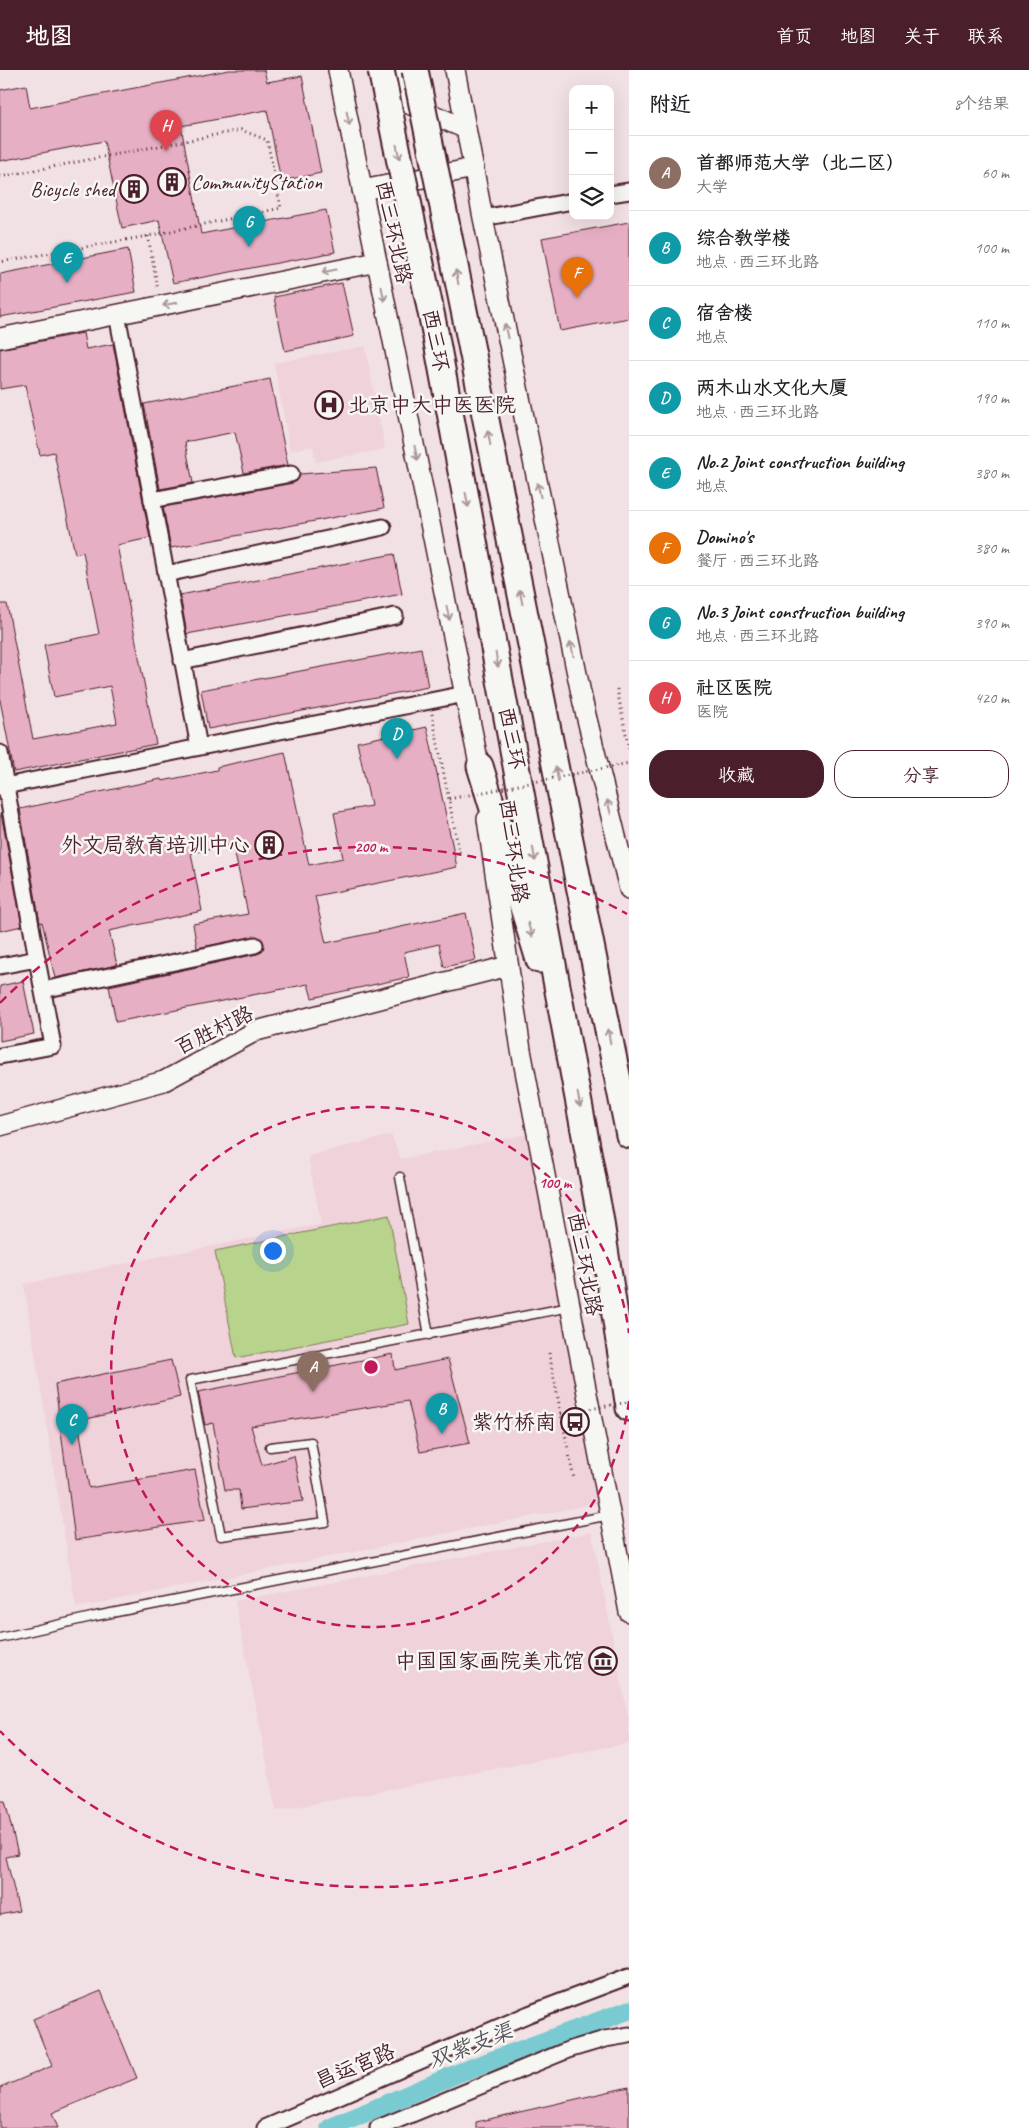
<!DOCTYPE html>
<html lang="zh">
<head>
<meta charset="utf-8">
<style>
	body { margin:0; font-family:Caveat,"LXGW WenKai TC",sans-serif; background:#f2f2f2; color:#202124 }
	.controls { position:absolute; right:15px; top:15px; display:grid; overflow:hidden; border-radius:10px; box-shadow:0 5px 20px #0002 }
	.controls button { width:45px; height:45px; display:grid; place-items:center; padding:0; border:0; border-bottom:1px solid #e0e0e0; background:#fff; color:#202124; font:25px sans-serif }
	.you { position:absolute; left:272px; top:1180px; width:18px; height:18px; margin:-12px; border:4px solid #fff; border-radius:50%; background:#1a73e8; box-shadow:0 0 0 8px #1a73e833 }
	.badge { display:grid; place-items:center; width:32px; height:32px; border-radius:50%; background:#4a1f2b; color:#fff; font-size:16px; font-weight:700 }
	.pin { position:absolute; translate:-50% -41px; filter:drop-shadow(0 1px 2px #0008) }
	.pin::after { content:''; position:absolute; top:26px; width:18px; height:15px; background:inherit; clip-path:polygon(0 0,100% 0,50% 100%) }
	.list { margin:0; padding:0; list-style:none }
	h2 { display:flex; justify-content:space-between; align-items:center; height:65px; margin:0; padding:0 20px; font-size:21px }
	h2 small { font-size:16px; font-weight:400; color:#757577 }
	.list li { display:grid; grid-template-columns:32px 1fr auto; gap:15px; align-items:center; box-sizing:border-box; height:75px; padding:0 20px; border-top:1px solid #e0e0e0 }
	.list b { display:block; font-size:19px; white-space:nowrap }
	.list p { margin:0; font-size:16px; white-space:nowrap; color:#757577 }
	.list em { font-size:16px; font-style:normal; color:#757577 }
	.actions { display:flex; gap:10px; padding:15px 20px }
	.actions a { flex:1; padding:11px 0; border:1px solid #4a1f2b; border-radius:20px; text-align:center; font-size:18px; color:#4a1f2b }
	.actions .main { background:#4a1f2b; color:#fff }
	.icon { flex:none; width:28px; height:28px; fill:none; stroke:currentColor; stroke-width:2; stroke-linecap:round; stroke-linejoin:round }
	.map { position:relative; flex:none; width:629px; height:2058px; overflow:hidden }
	header { display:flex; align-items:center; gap:30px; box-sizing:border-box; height:70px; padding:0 25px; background:#4a1f2b; color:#fff }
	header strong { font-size:24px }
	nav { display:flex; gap:28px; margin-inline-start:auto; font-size:18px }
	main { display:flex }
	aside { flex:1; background:#fff }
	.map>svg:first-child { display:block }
	.built { fill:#efd2da }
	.green { fill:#b8d38b; stroke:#81795b }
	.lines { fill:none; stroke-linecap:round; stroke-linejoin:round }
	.canal { stroke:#79cbd1; stroke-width:19 }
	.building { fill:#e7afc4; stroke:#4a1f2b }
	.service-casing { stroke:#4a1f2b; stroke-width:11 }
	.minor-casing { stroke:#4a1f2b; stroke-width:19 }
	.tertiary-casing { stroke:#4a1f2b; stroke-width:22 }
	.trunk-casing { stroke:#4a1f2b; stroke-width:29 }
	.path { stroke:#4a1f2b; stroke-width:3; stroke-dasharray:1 4; stroke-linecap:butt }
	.service { stroke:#f6f6f2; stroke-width:8 }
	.minor { stroke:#f6f6f2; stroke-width:15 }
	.tertiary { stroke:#f6f6f2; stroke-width:19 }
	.trunk { stroke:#f6f6f2; stroke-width:25 }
	.trunk-bridge-casing { stroke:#4a1f2b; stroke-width:29; stroke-linecap:butt }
	.path-bridge { stroke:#4a1f2b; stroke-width:3; stroke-dasharray:1 4; stroke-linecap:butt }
	.trunk-bridge { stroke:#f6f6f2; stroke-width:25 }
	.oneway { stroke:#a99598 }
	.ring { fill:none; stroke:#c2185b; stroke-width:2.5; stroke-dasharray:9 6 }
	.labels { text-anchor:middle; stroke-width:5; stroke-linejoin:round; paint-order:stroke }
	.poi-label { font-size:21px; fill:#4a1f2b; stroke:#f6f6f2; text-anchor:end }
	.street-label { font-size:21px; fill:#4a1f2b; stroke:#f6f6f2 }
	.water-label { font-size:22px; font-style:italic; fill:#58535d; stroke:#f6f6f2 }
	.centre { fill:#c2185b; stroke:#f6f6f2; stroke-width:2.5 }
	.ring-label { font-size:15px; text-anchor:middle; font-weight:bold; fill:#c2185b; stroke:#f6f6f2; stroke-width:5; stroke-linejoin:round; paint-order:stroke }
</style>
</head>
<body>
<header>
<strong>地图</strong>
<nav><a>首页</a><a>地图</a><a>关于</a><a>联系</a></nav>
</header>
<main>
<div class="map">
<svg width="629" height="2058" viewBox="0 0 629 2058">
	<rect width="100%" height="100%" fill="#f2e1e4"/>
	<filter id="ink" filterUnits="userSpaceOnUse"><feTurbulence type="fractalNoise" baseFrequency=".02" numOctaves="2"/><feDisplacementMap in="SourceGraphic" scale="10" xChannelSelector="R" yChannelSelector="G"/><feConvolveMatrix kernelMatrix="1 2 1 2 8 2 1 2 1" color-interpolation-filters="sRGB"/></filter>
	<g filter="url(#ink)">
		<g class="built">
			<path d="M365 276 385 379 316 392 313 376 290 380 274 293Z"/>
			<path d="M532 1063 607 1431 76 1538 24 1214 321 1154 308 1086 391 1065 401 1089Z"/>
			<path d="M592 1462 629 1652V1673L276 1741 235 1531Z"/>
		</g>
		<path class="green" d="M389 1145 409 1254 236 1288 215 1181Z"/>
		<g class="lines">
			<path class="canal" d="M330 2058 461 2002 629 1940"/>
		</g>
		<g class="building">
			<path d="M229 0H264L267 12 302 6 321 103 281 111 267 40 181 56 201 164 326 140 335 182 173 213 159 150 122 158 104 71 0 91V20L26 15 30 38Z"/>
			<path d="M629 152V248L560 261 542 168Z"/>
			<path d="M128 179 136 222 0 247V204Z"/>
			<path d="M342 213 354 266 285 281 274 227Z"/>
			<path d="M83 263 86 279 113 274 150 468 117 475 156 674 14 702 0 630V534H7L33 669 117 653 110 616 54 627 44 575 99 564 83 482 75 484 54 382 40 385 25 315 0 319V279Z"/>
			<path d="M270 309 288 395 244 403 235 362 185 372 193 413 160 419 144 334Z"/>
			<path d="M376 398 384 438 171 478 163 437 293 413 297 411 300 404Z"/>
			<path d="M394 484 402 524 187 564 180 525Z"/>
			<path d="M421 578 428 617 208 659 201 620Z"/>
			<path d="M427 657 457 797 315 826 326 873 466 843 476 890 444 897 439 874 404 882 409 907 312 928 308 914 116 952 109 916 257 884 262 882 264 873 257 866 197 878 193 854 248 844 233 775 191 783 202 841 109 861 117 895 55 908 42 852 40 853 20 739 161 709 162 711 217 700V697L285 682 309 795 343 788 334 743 371 736 357 672Z"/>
			<path d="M1 743 22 856 0 861V744Z"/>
			<path d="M23 911 34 964 0 971V916Z"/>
			<path d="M393 1284 395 1300 448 1289 470 1373 420 1382 408 1331 251 1356 262 1395 294 1386 303 1431 241 1439 239 1420H225L213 1353 205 1355 198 1322Z"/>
			<path d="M171 1290 180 1327 78 1351 89 1418 195 1400 205 1450 75 1470 55 1314Z"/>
			<path d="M0 1731H5L18 1784 6 1787 19 1841 0 1845Z"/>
			<path d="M101 1921 137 2008 52 2043 58 2058H0V2018L52 1996 33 1949Z"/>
			<path d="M629 2017V2058H476V2052Z"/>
		</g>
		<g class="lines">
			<defs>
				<g id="service">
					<path d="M400 1107 429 1265"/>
					<path d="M270 1377 311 1372 325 1452 221 1466 190 1310 570 1237"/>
					<path d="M0 1568 96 1546 610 1445"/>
				</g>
				<g id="minor">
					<path d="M610 124 629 121"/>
					<path d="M483 148 573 131"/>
					<path d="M117 244 199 677"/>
					<path d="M152 430 291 404"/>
					<path d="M166 504 383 457"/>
					<path d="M182 591 395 546"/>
					<path d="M0 683 37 889 0 896"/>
					<path d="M0 717 465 624"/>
					<path d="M43 920 255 875"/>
					<path d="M0 986 53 976 37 889"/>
					<path d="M265 2058 529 1944 629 1906"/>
					<path d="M378 2058 568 1980 605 1969 629 1965"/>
				</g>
				<g id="tertiary">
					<path d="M338 0 482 709"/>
					<path d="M396 0 402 31 466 59"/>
					<path d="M455 0 483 148 583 633 629 819"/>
					<path d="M362 120 474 98"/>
					<path d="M0 268 377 192"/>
					<path d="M487 749 521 980 629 1542"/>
					<path d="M0 1056 164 1011 256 961 508 896"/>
				</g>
				<g id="trunk">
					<path d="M467 255 629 1065"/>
					<path d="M435 262 600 1146 629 1338"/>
					<path d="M480 696 539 890"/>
				</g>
			</defs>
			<use href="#service" class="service-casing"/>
			<use href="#minor" class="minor-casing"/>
			<use href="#tertiary" class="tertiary-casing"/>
			<use href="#trunk" class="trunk-casing"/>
			<g class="path">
				<path d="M0 107 241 60 267 70 281 138 148 166 0 192"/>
				<path d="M148 166 158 220"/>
				<path d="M617 619 629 679"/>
				<path d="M432 644 460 786"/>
				<path d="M549 1283 574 1409"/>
			</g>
			<use href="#service" class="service"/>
			<use href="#minor" class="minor"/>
			<use href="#tertiary" class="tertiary"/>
			<use href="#trunk" class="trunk"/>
			<defs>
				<g id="trunk-bridge">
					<path d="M381 0 435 262"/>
					<path d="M415 0 467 255"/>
				</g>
			</defs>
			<use href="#trunk-bridge" class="trunk-bridge-casing"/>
			<g class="path-bridge">
				<path d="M449 729 629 693"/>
				<path d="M561 1344 629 1332"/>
			</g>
			<use href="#trunk-bridge" class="trunk-bridge"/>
		</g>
		<defs><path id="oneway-shaft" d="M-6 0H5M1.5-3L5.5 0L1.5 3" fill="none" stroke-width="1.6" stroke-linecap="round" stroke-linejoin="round" transform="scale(1.25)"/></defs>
		<g class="oneway">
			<use href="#oneway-shaft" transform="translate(348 48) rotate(78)"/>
			<use href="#oneway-shaft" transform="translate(398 82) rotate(79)"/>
			<use href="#oneway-shaft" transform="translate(329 201) rotate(169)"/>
			<use href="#oneway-shaft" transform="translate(457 207) rotate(-101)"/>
			<use href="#oneway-shaft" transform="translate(383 224) rotate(78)"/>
			<use href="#oneway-shaft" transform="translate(170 234) rotate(169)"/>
			<use href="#oneway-shaft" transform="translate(506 261) rotate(-102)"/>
			<use href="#oneway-shaft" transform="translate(489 368) rotate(-101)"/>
			<use href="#oneway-shaft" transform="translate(416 383) rotate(78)"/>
			<use href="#oneway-shaft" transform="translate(539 420) rotate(-102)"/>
			<use href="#oneway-shaft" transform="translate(467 430) rotate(79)"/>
			<use href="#oneway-shaft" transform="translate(521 527) rotate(-101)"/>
			<use href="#oneway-shaft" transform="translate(448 543) rotate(78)"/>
			<use href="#oneway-shaft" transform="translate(572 579) rotate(-102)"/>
			<use href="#oneway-shaft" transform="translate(497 590) rotate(79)"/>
			<use href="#oneway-shaft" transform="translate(557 704) rotate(-101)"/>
			<use href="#oneway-shaft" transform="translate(609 737) rotate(-104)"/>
			<use href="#oneway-shaft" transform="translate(534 784) rotate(80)"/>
			<use href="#oneway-shaft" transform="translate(530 860) rotate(73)"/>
			<use href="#oneway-shaft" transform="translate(609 966) rotate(-101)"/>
			<use href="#oneway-shaft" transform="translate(579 1030) rotate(79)"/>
		</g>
	</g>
	<g class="ring">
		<path d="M629 1331A260 260 0 1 1 629 1263"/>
		<path d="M627 1750A520 520 0 0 1 0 1661M0 933A520 520 0 0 1 627 844"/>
	</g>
	<defs>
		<symbol id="building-ring" viewBox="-11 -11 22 22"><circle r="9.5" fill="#f6f6f2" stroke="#4a1f2b" stroke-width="1.5"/><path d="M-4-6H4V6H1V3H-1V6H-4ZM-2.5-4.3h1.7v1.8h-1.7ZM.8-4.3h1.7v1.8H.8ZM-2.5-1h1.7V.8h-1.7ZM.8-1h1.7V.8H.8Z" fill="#4a1f2b"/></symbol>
		<symbol id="hospital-ring" viewBox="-11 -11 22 22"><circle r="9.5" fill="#f6f6f2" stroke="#4a1f2b" stroke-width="1.5"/><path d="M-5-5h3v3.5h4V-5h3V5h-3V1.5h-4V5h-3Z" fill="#4a1f2b"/></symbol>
		<symbol id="bus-ring" viewBox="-11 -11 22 22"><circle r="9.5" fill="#f6f6f2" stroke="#4a1f2b" stroke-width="1.5"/><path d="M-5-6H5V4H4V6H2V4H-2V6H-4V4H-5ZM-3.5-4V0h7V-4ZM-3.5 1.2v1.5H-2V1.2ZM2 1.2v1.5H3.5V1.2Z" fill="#4a1f2b"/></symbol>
		<symbol id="museum-ring" viewBox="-11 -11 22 22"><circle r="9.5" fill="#f6f6f2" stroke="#4a1f2b" stroke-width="1.5"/><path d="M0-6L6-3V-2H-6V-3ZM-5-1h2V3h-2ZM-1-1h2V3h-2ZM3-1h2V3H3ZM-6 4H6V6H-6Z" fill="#4a1f2b"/></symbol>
	</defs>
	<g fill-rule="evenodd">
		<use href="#building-ring" x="156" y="96" width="32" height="32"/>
		<use href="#building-ring" x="118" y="103" width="32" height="32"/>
		<use href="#hospital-ring" x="313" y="319" width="32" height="32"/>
		<use href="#building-ring" x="253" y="759" width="32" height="32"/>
		<use href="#bus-ring" x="559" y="1336" width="32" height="32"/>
		<use href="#museum-ring" x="587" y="1575" width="32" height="32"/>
	</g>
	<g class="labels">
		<g class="poi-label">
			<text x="191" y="119" text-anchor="start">CommunityStation</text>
			<text x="115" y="126">Bicycle shed</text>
			<text x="348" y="342" text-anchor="start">北京中大中医医院</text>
			<text x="250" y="782">外文局教育培训中心</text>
			<text x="556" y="1359">紫竹桥南</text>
			<text x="584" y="1598">中国国家画院美术馆</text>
		</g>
		<g class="street-label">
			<text transform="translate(394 162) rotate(78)" y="7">西三环北路</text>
			<text transform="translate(436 270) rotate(79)" y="7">西三环</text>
			<text transform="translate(512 668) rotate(79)" y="7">西三环</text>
			<text transform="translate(514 781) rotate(82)" y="7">西三环北路</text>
			<text transform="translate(214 960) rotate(-26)" y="7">百胜村路</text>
			<text transform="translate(585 1194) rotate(79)" y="7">西三环北路</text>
			<text transform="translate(355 1996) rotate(-23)" y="7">昌运宫路</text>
		</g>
		<g class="water-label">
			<text transform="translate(470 1975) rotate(-21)" y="8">双紫支渠</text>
		</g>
	</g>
	<circle cx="371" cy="1297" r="8" class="centre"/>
	<g class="ring-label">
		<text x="371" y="782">200 m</text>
		<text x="555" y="1118">100 m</text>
	</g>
</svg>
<div class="controls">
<button>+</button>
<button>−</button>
<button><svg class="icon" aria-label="layers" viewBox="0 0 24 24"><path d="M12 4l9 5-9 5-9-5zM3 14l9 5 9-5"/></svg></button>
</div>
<div class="you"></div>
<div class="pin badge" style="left:313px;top:1322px;background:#8d6e63">A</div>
<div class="pin badge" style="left:442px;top:1364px;background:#0f9aa8">B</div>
<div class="pin badge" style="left:72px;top:1375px;background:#0f9aa8">C</div>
<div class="pin badge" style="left:397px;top:689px;background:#0f9aa8">D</div>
<div class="pin badge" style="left:67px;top:213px;background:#0f9aa8">E</div>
<div class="pin badge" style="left:577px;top:228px;background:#e8710a">F</div>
<div class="pin badge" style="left:249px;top:177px;background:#0f9aa8">G</div>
<div class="pin badge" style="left:166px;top:81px;background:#e0444e">H</div>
</div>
<aside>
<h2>附近<small>8个结果</small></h2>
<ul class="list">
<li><span class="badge" style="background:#8d6e63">A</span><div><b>首都师范大学（北二区）</b><p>大学</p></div><em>60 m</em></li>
<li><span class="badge" style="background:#0f9aa8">B</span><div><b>综合教学楼</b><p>地点 · 西三环北路</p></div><em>100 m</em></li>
<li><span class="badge" style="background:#0f9aa8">C</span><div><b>宿舍楼</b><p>地点</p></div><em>110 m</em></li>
<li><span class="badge" style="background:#0f9aa8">D</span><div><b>两木山水文化大厦</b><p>地点 · 西三环北路</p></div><em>190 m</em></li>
<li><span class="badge" style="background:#0f9aa8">E</span><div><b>No.2 Joint construction building</b><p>地点</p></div><em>380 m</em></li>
<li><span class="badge" style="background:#e8710a">F</span><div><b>Domino's</b><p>餐厅 · 西三环北路</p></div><em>380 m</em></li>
<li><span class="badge" style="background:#0f9aa8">G</span><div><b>No.3 Joint construction building</b><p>地点 · 西三环北路</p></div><em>390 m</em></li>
<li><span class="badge" style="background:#e0444e">H</span><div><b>社区医院</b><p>医院</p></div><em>420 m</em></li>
</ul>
<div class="actions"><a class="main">收藏</a><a>分享</a></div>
</aside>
</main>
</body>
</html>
